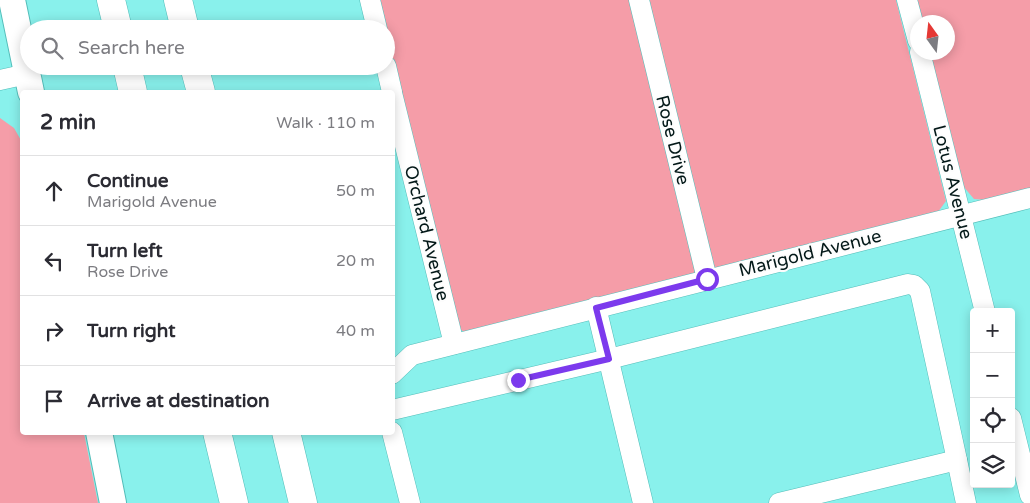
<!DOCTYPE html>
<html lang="en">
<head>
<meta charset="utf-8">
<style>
	body { margin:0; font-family:"Varela Round",sans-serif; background:#f7f7f7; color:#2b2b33 }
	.controls { position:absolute; right:15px; bottom:15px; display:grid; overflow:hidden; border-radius:5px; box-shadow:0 2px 12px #0003 }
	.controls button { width:45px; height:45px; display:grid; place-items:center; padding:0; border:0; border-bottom:1px solid #e1e1e2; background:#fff; color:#2b2b33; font:25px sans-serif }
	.compass { position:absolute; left:910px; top:15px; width:45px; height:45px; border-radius:50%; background:#fff; box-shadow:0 2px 12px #0003; rotate:345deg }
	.stop { position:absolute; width:15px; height:15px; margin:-11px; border:4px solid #7c3aed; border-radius:50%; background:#fff }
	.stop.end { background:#7c3aed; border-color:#fff; box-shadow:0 1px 5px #0008 }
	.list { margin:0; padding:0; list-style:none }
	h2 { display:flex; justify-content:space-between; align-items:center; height:65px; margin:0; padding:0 20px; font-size:21px }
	h2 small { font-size:16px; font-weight:400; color:#7c7c81 }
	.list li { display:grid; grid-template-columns:32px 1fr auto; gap:15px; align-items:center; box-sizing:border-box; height:70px; padding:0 20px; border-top:1px solid #e1e1e2 }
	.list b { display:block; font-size:19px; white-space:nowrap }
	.list p { margin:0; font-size:16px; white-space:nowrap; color:#7c7c81 }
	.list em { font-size:16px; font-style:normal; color:#7c7c81 }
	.icon { flex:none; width:28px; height:28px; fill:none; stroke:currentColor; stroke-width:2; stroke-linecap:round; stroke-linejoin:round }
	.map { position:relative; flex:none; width:1030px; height:503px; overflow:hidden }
	.search { position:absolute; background:#fff; box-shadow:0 2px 12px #0003; left:20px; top:20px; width:375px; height:55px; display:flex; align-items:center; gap:12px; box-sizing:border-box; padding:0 18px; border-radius:28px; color:#7c7c81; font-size:19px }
	.panel { position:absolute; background:#fff; box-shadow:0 2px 12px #0003; left:20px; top:90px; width:375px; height:345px; border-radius:5px }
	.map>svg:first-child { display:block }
	.green { fill:#f59da8 }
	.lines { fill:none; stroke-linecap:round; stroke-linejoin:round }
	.minor-casing { stroke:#53bdb9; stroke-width:21 }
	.major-casing { stroke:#53bdb9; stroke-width:28 }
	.highway-casing { stroke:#53bdb9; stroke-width:29 }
	.minor { stroke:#fff; stroke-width:20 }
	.major { stroke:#fff; stroke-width:26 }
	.highway { stroke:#fff; stroke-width:28 }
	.route { stroke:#7c3aed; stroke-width:6 }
	.labels { text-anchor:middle; stroke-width:4; stroke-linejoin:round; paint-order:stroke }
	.street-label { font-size:18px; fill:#031818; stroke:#fdfdfd }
</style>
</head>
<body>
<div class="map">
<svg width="1030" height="503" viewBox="0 0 1030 503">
	<rect width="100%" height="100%" fill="#89f1ec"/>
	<g class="green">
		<path d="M374 0H631L696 266 695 275 464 332 456 326 452 318 386 49V29Z"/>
		<path d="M645 0H896L946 201 938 212 720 269 714 267Z"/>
		<path d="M917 0H1030V190L987 200 974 199 963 186 930 53 948 52V22H923Z"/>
		<path d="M0 118 14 128 22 142V432L84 433 98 503H0Z"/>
	</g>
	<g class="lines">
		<defs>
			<g id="minor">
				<path d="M370 0 377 29"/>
				<path d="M639 0 707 279"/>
				<path d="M907 0 918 41"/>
				<path d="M920 52 985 312"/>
				<path d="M386 66 392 92"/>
				<path d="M0 80 27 74"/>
				<path d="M392 93 454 344"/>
				<path d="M596 307 643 503"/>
				<path d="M392 374 412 355 1030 198"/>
				<path d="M392 410 609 359 908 284 914 285 920 291 957 460"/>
				<path d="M1011 418 1030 495"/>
				<path d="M392 432 410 503"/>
				<path d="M779 503 957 460 966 503"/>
			</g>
			<g id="major">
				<path d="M12 0 31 92"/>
				<path d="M99 432 113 503"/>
			</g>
			<g id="highway">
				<path d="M111 0 118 29"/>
				<path d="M178 0 185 29"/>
				<path d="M127 66 133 92"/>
				<path d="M194 66 201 92"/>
				<path d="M217 432 234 503"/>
				<path d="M286 432 303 503"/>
			</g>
		</defs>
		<use href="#minor" class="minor-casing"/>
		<use href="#major" class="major-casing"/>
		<use href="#highway" class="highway-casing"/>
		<use href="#minor" class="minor"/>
		<use href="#major" class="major"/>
		<use href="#highway" class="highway"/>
	</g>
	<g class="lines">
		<path class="route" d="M518 380 609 359 596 308 707 279"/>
	</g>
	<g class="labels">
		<g class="street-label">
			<text transform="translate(673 140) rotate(76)" y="6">Rose Drive</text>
			<text transform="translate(953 182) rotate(76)" y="6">Lotus Avenue</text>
			<text transform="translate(427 233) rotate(76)" y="6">Orchard Avenue</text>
			<text transform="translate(810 253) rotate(-14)" y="6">Marigold Avenue</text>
		</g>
	</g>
</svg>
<div class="controls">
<button>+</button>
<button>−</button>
<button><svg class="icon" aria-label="locate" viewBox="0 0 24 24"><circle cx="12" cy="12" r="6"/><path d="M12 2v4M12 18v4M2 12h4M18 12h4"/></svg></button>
<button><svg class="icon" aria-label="layers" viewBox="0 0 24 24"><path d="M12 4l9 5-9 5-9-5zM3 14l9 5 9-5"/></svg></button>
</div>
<svg class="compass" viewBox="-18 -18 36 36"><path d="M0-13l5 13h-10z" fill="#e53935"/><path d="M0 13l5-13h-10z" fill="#7c7c81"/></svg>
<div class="stop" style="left:707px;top:279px"></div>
<div class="stop end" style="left:518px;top:380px"></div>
<div class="search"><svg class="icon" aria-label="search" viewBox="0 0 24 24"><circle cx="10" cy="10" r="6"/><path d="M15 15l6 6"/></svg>Search here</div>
<section class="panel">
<h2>2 min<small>Walk · 110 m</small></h2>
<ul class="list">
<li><svg class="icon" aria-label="ahead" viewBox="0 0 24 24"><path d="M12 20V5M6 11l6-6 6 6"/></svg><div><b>Continue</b><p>Marigold Avenue</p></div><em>50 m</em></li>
<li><svg class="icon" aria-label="left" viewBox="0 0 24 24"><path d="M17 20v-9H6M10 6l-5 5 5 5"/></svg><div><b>Turn left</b><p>Rose Drive</p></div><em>20 m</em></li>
<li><svg class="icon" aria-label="right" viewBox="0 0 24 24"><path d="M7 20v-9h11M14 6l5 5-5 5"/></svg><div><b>Turn right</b></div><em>40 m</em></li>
<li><svg class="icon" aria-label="arrive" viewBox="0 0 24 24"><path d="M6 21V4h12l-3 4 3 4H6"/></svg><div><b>Arrive at destination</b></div></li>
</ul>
</section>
</div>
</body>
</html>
